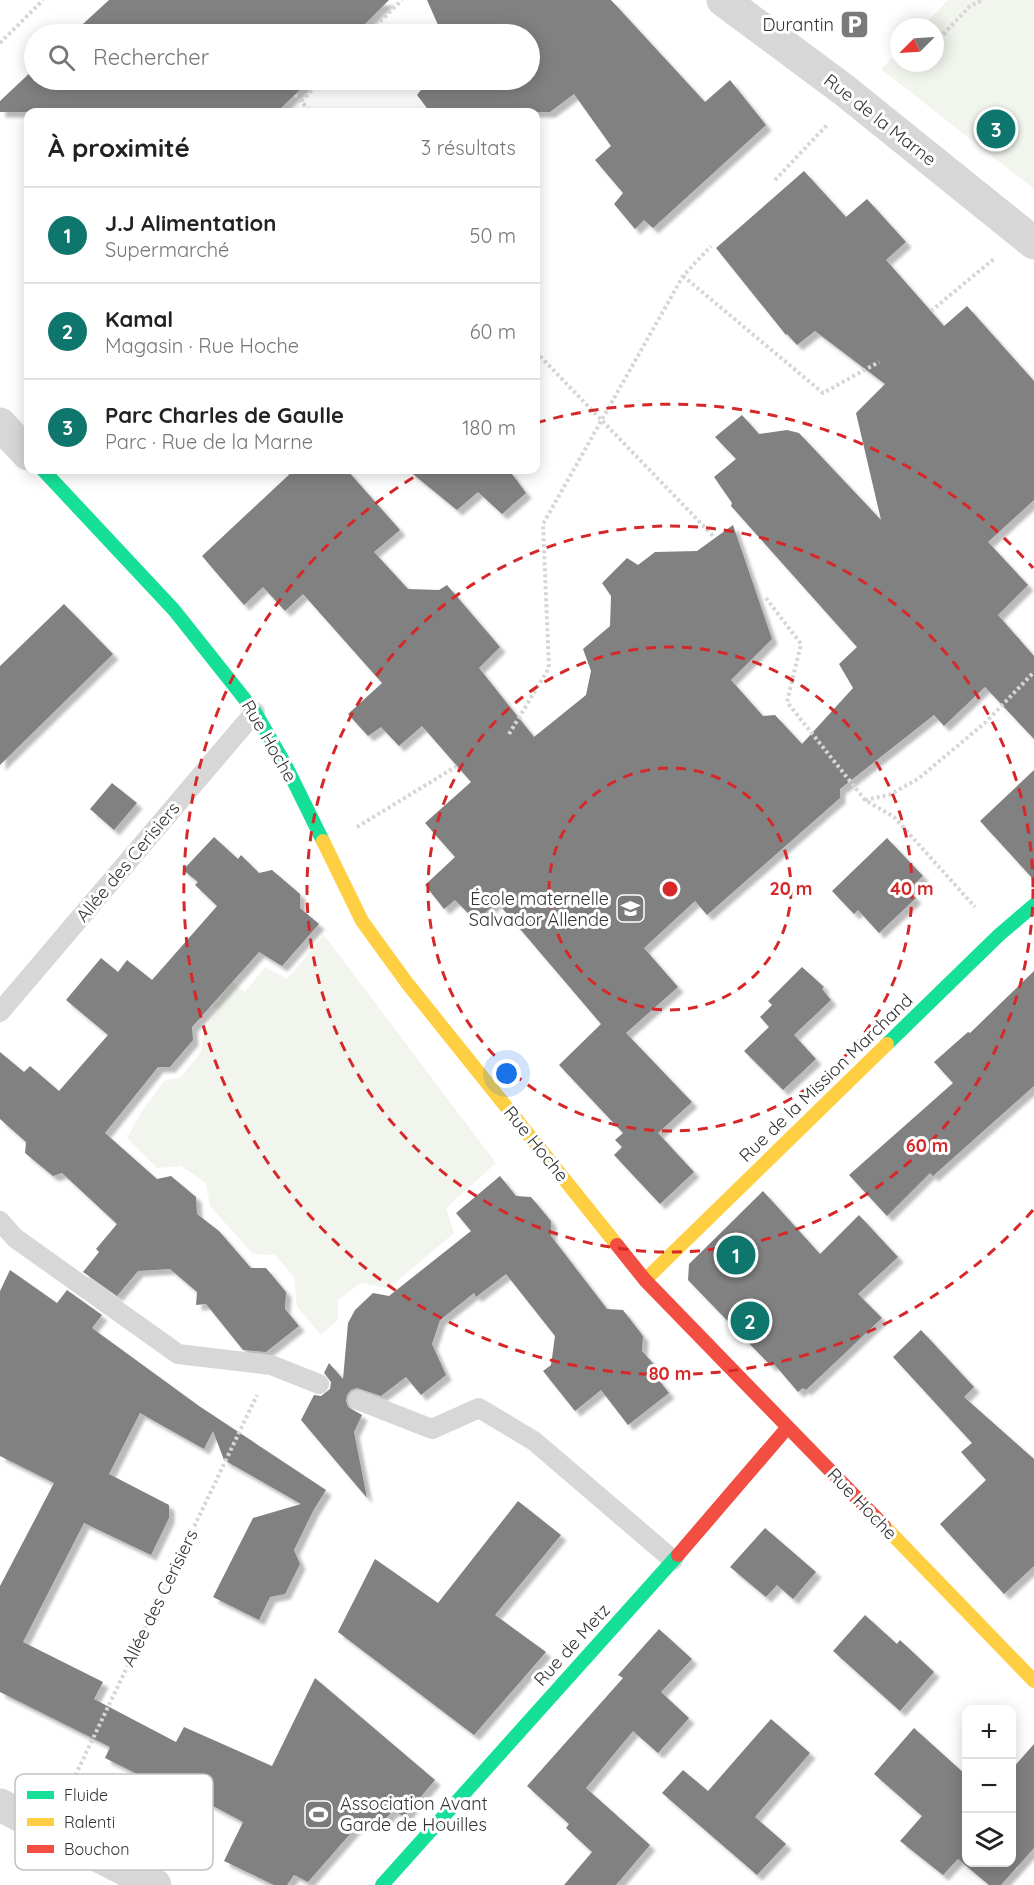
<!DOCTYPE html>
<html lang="fr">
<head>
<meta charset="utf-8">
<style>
	body { margin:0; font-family:Quicksand,sans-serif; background:#f2f2f2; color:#222 }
	.controls { position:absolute; right:18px; bottom:18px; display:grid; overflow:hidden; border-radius:12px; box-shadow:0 3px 15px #0003 }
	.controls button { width:54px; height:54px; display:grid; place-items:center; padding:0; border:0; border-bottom:2px solid #e0e0e0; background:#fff; color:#222; font:30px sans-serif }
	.compass { position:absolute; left:890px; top:18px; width:54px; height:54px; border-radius:50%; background:#fff; box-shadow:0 3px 15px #0003; rotate:246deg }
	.you { position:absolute; left:507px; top:1074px; width:21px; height:21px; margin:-15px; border:4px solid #fff; border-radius:50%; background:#1a73e8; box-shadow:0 0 0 9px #1a73e833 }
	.badge { display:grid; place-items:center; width:39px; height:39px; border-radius:50%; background:#0f766e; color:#fff; font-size:20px; font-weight:700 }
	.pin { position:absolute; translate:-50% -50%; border:3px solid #fff; box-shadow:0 2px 6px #0006 }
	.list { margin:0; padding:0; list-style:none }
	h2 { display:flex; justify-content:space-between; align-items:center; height:78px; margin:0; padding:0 24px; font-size:26px }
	h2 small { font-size:20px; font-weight:400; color:#767676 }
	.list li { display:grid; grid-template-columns:39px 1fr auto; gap:18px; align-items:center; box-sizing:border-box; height:96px; padding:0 24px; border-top:2px solid #e0e0e0 }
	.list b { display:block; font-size:22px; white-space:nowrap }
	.list p { margin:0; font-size:20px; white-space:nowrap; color:#767676 }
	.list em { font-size:20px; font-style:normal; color:#767676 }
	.icon { flex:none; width:33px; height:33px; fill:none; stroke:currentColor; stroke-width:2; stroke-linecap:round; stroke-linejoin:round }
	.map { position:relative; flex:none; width:1034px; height:1885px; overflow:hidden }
	.search { position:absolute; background:#fff; box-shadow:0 3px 15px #0003; left:24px; top:24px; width:516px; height:66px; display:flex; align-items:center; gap:15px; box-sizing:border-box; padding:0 21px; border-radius:33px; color:#767676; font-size:22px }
	.panel { position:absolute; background:#fff; box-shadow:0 3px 15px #0003; left:24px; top:108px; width:516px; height:366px; border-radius:12px }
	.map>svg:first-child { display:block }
	.green { fill:#f1f5ed }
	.building { fill:#818181; filter:url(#shadow) }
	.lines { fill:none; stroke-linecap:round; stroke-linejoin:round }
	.path { stroke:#d6d6d6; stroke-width:4; stroke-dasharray:3 3; stroke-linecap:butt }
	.lane { stroke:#d7d7d7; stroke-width:20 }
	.street { stroke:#d7d7d7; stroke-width:33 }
	.fast { stroke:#16e098; stroke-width:14 }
	.slow { stroke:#ffcf43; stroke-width:14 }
	.jam { stroke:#f24e42; stroke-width:14 }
	.ring { fill:none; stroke:#d62828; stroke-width:3; stroke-dasharray:10 8 }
	.labels { text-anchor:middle; stroke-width:6; stroke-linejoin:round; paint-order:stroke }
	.poi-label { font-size:18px; fill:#333; stroke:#fff; text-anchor:end }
	.street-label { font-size:18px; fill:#333; stroke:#fff }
	.key { fill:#fff; stroke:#c2c2c2; stroke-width:1.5 }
	.key-label { font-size:16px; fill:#333 }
	.centre { fill:#d62828; stroke:#fff; stroke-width:3 }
	.ring-label { font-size:18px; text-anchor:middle; font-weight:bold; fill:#d62828; stroke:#fff; stroke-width:6; stroke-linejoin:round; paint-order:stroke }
</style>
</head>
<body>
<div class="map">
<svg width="1034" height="1885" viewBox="0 0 1034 1885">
	<defs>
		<filter id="shadow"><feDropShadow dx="5.5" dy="5.5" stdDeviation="1.5" flood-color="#0004"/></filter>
	</defs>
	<rect width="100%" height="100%" fill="#fff"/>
	<g class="green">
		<path d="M948 0H1034V189L881 69 899 51V63H935V27H922Z"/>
		<path d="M324 935 496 1163 446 1208 454 1233 389 1288 361 1283 338 1300V1320L321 1335 297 1307 294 1277 275 1255 253 1254 210 1206 206 1183 181 1166 157 1168 127 1138 142 1111 165 1080 180 1078 201 1052 204 1032 218 1010 213 1006 232 982 245 992 265 967 287 979Z"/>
	</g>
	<g class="building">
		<path d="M109 0H389L355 34H72Z"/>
		<path d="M427 0H611L705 102 730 80 766 125 653 228 644 220 635 229 614 204 623 193 595 160 611 146 574 94 550 112H430L417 95 429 80H530V34H442Z"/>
		<path d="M34 69V80H310L277 112H0V101Z"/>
		<path d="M804 171 846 217 867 199 906 242 886 260 944 326 967 306 1034 381V500L988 542 1028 585 998 615 1034 656V739L985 687 944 726 934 715 840 789V798L707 915 695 901 644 948 678 987 626 1033 692 1102 658 1133 694 1172 660 1204 614 1155 622 1147 615 1140 623 1133 559 1065 601 1024 497 902 476 921 455 900 444 909 425 885 455 857 425 823 471 782 422 726 399 746 381 727 368 736 348 714 382 683 303 594 285 611 263 587 244 605 202 556 294 470H347L400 530 374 552 408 589 439 590 447 585 500 647 479 668 534 737 586 695 591 671 583 649 610 626 611 596 602 583 627 558 638 565 655 552 697 551 733 525 772 639 731 680 763 716 775 715 802 744 853 688 839 664 857 647 731 506 732 503 714 477 736 459 715 437 742 415 759 434 787 430 799 433 881 520 856 413 885 384 815 331 797 345 787 334 786 335 716 248Z"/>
		<path d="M408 470H509L526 493 502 514 478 492 457 510Z"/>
		<path d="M64 604 113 654 0 765V666Z"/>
		<path d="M1034 770V880L980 821Z"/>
		<path d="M112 783 137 803 114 830 90 809Z"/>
		<path d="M214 837 238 859 241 855 259 873 272 870 300 894V908L319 924 282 966 259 952 192 1027 193 1040 170 1067H158L105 1133 157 1179 171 1176 196 1197 197 1214 219 1231 251 1268H266L286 1292 285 1309 299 1326 266 1352 243 1350 206 1304 196 1305 197 1292 170 1269 138 1271 117 1296 83 1272 99 1252 96 1249 117 1224 62 1173 53 1176 25 1153 26 1142 0 1119V1052L24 1072 30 1066 59 1091 108 1035 66 1000 101 958 118 972 127 960 152 980 217 906 195 885 198 882 183 870Z"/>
		<path d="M887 838 923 876 908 890 916 898 879 933 858 910 854 914 832 891Z"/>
		<path d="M802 967 824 987 822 989 831 1000 794 1035 816 1059 783 1090 744 1051 769 1027 760 1017 772 1005 768 1001Z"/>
		<path d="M1034 971V1086L933 1176 930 1173 887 1216 849 1175 953 1083 934 1062 968 1032 970 1033Z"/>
		<path d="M500 1176 516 1196 531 1197 551 1221V1236L607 1309 623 1310 643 1336 642 1351 660 1371 655 1375 669 1393 628 1425 601 1390 575 1411 543 1371 551 1365 555 1336 506 1274 476 1297 474 1293 440 1320 432 1344 446 1375 421 1395 406 1377 381 1396 357 1388 351 1390 347 1395 346 1401 348 1407 362 1415 354 1432 367 1498 301 1420 314 1395 321 1396 330 1389 331 1382 324 1373 329 1363 343 1379 348 1323 355 1310 373 1293 389 1296 471 1231 456 1213Z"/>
		<path d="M763 1191 820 1254 859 1215 898 1257 858 1294 882 1318 806 1390 803 1388 798 1392 774 1364 771 1366 688 1280 689 1264Z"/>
		<path d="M10 1270 57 1303 67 1290 102 1315 92 1328 199 1406 326 1490 313 1511 294 1550 300 1564 285 1594 270 1597 259 1620 213 1597 253 1518 301 1504 224 1460 213 1431 204 1449 140 1413 109 1474 169 1505V1518L151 1555 84 1523 23 1642 103 1682 94 1699 176 1742 184 1727 272 1766 315 1678 435 1780 404 1817 394 1810 378 1826 364 1818 308 1882 294 1875 287 1885H274L224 1861 243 1822 159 1777 155 1783 105 1758 110 1747 0 1692V1586L54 1483 0 1456V1291Z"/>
		<path d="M921 1330 974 1387 964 1397 1034 1459V1566L1004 1594 940 1524 986 1480 961 1452 972 1443 893 1357Z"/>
		<path d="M518 1501 561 1535 495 1615 546 1652 474 1735 338 1632 375 1559 438 1603Z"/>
		<path d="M765 1528 816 1572 793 1599 777 1585 766 1597 730 1567Z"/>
		<path d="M865 1615 897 1644 900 1640 934 1672 900 1711 833 1651Z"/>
		<path d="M659 1629 692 1659 661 1692 689 1718 658 1753 633 1731 586 1788 650 1845 616 1885H564L592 1852 566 1828 569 1824 527 1786 623 1678 618 1675Z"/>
		<path d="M771 1719 810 1753 755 1817 786 1844 757 1875 662 1793 683 1770 708 1791Z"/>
		<path d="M914 1728 966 1775V1863H1011V1770L1034 1744V1848L1001 1885H989L958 1859 943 1875 900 1841 922 1816 874 1774Z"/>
	</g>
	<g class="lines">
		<g class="path">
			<path d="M367 34 402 0"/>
			<path d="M0 43 43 0"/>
			<path d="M935 43 970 6 983 0"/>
			<path d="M913 65 915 63"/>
			<path d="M295 95 311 112"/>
			<path d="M301 101 322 80"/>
			<path d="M775 180 828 124"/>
			<path d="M683 276 823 393 879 362"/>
			<path d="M931 311 995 258"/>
			<path d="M536 352 715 538"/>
			<path d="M766 598 801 644 787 702 865 800 894 817 975 907"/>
			<path d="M509 734 549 668 543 524 683 276 711 246"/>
			<path d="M865 800 889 795 918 779 986 722 1034 672"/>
			<path d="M357 827 457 766"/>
			<path d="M65 1797 257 1395"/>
		</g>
		<g class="lane">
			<path d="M0 1012 255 712"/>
			<path d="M0 1221 15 1238 178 1354 271 1365 319 1384"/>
			<path d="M358 1400 432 1429 479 1408 534 1441 673 1560"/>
		</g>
		<g class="street">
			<path d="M723 0 844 90 1034 243"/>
			<path d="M0 424 28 454"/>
			<path d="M0 1805 155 1885"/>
		</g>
		<g class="fast">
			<path d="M43 470 174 610 255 712 285 764 323 841"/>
			<path d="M887 1044 999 935 1034 905"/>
			<path d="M382 1885 678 1555"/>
		</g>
		<g class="slow">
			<path d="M323 841 362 921 407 983 617 1245"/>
			<path d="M645 1280 887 1044"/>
			<path d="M884 1526 1034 1681"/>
		</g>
		<g class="jam">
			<path d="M617 1245 645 1280 884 1526"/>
			<path d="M678 1555 787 1428"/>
		</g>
	</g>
	<g class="ring">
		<circle cx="670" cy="889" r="121"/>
		<circle cx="670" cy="889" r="242"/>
		<circle cx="670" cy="889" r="363"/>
		<path d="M1033 1210A485 485 0 1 1 424 471M536 423A485 485 0 0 1 1033 568"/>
	</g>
	<defs>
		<symbol id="parking-square" viewBox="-11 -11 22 22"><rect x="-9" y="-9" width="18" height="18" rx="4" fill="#7a7a7a" stroke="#fff"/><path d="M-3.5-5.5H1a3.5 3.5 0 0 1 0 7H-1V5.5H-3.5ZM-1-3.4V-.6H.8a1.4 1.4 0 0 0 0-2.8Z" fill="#fff"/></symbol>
		<symbol id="school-square" viewBox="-11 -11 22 22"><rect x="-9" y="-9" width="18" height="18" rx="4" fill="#7a7a7a" stroke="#fff"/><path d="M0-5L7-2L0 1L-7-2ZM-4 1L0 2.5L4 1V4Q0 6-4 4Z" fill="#fff"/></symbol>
		<symbol id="stadium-square" viewBox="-11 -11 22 22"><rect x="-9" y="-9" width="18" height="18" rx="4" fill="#7a7a7a" stroke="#fff"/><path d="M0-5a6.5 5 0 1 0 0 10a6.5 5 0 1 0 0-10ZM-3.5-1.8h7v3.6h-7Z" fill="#fff"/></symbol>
	</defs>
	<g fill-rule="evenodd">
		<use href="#parking-square" x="838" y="8" width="33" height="33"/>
		<use href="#school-square" x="614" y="892" width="33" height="33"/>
		<use href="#stadium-square" x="302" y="1798" width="33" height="33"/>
	</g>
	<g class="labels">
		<g class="poi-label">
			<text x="834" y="31">Durantin</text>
			<text x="609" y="905">École maternelle<tspan x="609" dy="21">Salvador Allende</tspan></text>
			<text x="340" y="1810" text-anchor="start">Association Avant<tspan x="340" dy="21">Garde de Houilles</tspan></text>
		</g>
		<g class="street-label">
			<text transform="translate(880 120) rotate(38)" y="6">Rue de la Marne</text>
			<text transform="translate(269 741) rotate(60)" y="6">Rue Hoche</text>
			<text transform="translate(128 862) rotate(-50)" y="6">Allée des Cerisiers</text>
			<text transform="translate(826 1078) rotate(-44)" y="6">Rue de la Mission Marchand</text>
			<text transform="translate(536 1144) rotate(51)" y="6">Rue Hoche</text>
			<text transform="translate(862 1504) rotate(46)" y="6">Rue Hoche</text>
			<text transform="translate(160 1598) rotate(-64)" y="6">Allée des Cerisiers</text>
			<text transform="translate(572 1645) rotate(-48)" y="6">Rue de Metz</text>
		</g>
	</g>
	<rect x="15" y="1774" width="198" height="96" rx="9" class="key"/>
	<rect x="27" y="1791" width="27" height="8" fill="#16e098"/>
	<rect x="27" y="1818" width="27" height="8" fill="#ffcf43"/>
	<rect x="27" y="1845" width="27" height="8" fill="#f24e42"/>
	<g class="key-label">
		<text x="64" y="1801">Fluide</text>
		<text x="64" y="1828">Ralenti</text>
		<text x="64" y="1855">Bouchon</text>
	</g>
	<circle cx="670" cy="889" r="9" class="centre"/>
	<g class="ring-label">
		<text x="791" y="895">20 m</text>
		<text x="912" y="895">40 m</text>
		<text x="927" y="1152">60 m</text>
		<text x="670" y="1380">80 m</text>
	</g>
</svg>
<div class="controls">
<button>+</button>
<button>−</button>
<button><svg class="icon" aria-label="layers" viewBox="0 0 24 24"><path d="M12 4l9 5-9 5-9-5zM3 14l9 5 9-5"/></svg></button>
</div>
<svg class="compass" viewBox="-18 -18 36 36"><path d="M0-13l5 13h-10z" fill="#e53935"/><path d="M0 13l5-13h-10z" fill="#767676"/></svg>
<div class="you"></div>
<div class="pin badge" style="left:736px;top:1255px">1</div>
<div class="pin badge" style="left:750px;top:1321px">2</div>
<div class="pin badge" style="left:996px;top:129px">3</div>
<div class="search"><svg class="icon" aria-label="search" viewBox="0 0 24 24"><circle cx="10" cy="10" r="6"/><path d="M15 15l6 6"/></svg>Rechercher</div>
<section class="panel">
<h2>À proximité<small>3 résultats</small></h2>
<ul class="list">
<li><span class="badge">1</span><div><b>J.J Alimentation</b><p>Supermarché</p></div><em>50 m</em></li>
<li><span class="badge">2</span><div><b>Kamal</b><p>Magasin · Rue Hoche</p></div><em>60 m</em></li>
<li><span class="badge">3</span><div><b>Parc Charles de Gaulle</b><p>Parc · Rue de la Marne</p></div><em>180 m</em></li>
</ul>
</section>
</div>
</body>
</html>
